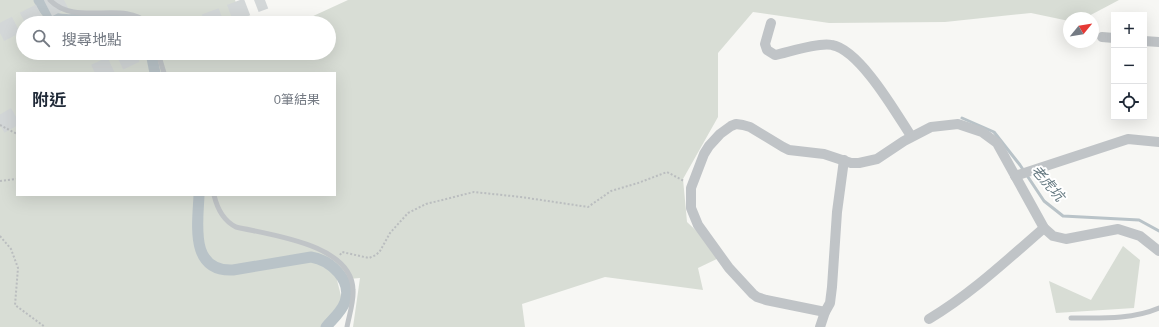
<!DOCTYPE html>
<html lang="zh-TW">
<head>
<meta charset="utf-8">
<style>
	body { margin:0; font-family:Helvetica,"Noto Sans TC",sans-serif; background:#f6f6f7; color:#1f2937 }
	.controls { position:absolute; right:12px; top:12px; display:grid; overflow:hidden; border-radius:0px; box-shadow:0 4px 16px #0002 }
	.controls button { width:36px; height:36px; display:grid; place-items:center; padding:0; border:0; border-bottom:1px solid #e0e1e3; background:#fff; color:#1f2937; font:20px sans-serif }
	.compass { position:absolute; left:1063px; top:12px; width:36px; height:36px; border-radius:50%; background:#fff; box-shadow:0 4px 16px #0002; rotate:60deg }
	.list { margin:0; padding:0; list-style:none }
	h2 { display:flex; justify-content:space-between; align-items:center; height:52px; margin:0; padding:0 16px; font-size:17px }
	h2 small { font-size:13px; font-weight:400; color:#747a83 }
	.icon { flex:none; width:22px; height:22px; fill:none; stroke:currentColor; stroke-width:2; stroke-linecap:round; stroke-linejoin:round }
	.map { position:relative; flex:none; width:1159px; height:327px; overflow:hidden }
	.search { position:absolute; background:#fff; box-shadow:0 4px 16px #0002; left:16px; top:16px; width:320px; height:44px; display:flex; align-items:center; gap:10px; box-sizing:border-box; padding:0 14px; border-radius:22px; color:#747a83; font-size:15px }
	.panel { position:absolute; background:#fff; box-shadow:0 4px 16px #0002; left:16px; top:72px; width:320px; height:124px; border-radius:0px }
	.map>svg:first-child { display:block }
	.green { fill:#d8ddd5; fill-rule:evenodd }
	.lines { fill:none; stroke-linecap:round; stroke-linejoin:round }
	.stream { stroke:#b9c3c8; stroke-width:3 }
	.canal { stroke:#b9c3c8; stroke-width:11 }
	.highway-tunnel { stroke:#d3d7d8; stroke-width:18; stroke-dasharray:18 9; stroke-linecap:butt }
	.path { stroke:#babdbf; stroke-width:2; stroke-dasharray:2 2; stroke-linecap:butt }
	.lane { stroke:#c0c4c7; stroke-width:5 }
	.street { stroke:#c0c4c7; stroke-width:10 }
	.labels { text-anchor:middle; stroke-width:4; stroke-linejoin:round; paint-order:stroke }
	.water-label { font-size:14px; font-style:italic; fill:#63777f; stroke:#fff }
</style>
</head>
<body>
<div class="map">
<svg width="1159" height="327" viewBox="0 0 1159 327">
	<rect width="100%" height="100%" fill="#f7f7f4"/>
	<g class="green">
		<path d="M0 0H235L244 23H23V53H329V23H298L348 0H1119L1085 18H1069V21L1031 13 945 22 829 23 753 12 718 53V117L683 179 687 222 723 256 698 268 703 290 605 277 522 304 525 327H353L360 278 337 280 342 300 321 327H0ZM17 73H335V195H17Z"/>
		<path d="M1123 246 1140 260 1134 308 1056 313 1049 281 1091 300Z"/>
	</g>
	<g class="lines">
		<path class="stream" d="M962 118 994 132 1020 165 1044 201 1063 216 1139 220 1159 231"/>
		<g class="canal">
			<path d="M39 0C42 5 45 12 50 15 67 28 110 8 135 23"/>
			<path d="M151 53 155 73"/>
			<path d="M199 195C198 223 189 272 233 270L311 257C330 260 353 280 345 302 342 311 333 319 326 327"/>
		</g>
		<g class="highway-tunnel">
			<path d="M205 23 265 0"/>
			<path d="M0 33 64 0"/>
			<path d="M95 73 137 53"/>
			<path d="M0 125 17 115"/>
		</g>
		<g class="path">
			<path d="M0 125 17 134"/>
			<path d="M0 181 17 179"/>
			<path d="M0 236 11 249 18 268 15 305 45 327"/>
			<path d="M340 255 342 252 369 258 376 255 380 251 390 233 408 213 426 204 474 192 521 197 588 207 611 191 638 183 667 172 684 181"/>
		</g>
		<g class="lane">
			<path d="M50 0C75 27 124 0 147 23"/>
			<path d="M158 53 164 73"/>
			<path d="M214 195C217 208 224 221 236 227 270 235 352 244 353 290 354 301 349 316 347 327"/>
			<path d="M1071 318C1100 318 1131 320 1159 308"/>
		</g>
		<g class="street">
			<path d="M771 23 765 44 767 50 775 55C789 52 819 42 832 45 860 50 896 113 911 136"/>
			<path d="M1102 37 1114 38"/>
			<path d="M1144 41 1159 42"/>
			<path d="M1015 176 1128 139 1159 142"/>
			<path d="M825 312 766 300 757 297 753 294 729 268 698 225 691 208V188L704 154 709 146 720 134 731 126 736 124 743 125 750 127 783 147 789 150 824 154 851 163H859L877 159 904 141 931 127 958 124 982 132 997 143 1044 228 1053 236 1066 239 1118 229 1140 236 1159 251"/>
			<path d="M929 319C971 294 1007 260 1044 228"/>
			<path d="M820 327 825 312 830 303 832 287 837 212 844 160"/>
		</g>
	</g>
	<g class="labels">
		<g class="water-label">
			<text transform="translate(1048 183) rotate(49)" y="5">老虎坑</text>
		</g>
	</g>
</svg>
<div class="controls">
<button>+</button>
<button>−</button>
<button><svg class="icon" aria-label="locate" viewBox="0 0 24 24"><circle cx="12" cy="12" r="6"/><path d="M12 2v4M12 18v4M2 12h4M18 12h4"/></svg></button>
</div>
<svg class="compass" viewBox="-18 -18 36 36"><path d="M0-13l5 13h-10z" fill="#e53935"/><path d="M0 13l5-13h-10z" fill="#747a83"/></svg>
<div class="search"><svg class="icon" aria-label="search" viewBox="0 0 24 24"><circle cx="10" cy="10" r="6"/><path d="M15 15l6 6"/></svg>搜尋地點</div>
<section class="panel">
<h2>附近<small>0筆結果</small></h2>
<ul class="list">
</ul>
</section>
</div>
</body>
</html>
